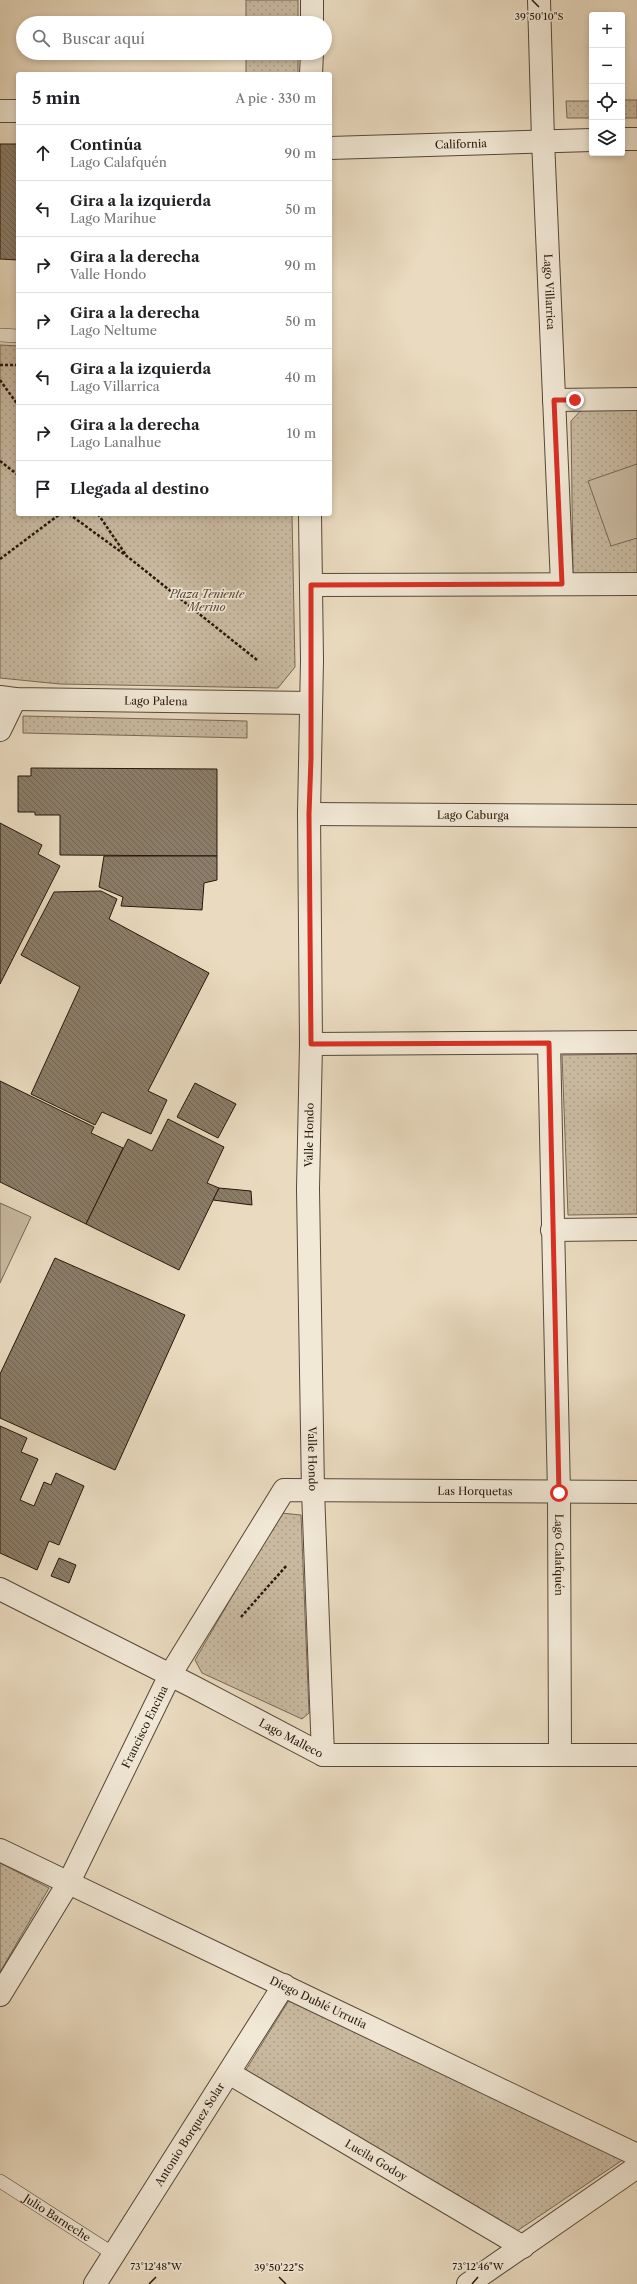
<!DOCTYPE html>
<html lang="es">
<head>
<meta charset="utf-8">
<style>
	body { margin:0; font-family:"Libre Caslon Text",serif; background:#f6f6f6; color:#202124 }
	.controls { position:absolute; right:12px; top:12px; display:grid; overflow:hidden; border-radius:4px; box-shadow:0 2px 6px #0003 }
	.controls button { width:36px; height:36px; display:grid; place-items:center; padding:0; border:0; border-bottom:1px solid #e0e0e0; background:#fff; color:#202124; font:20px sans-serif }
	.stop { position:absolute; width:12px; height:12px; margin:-9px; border:3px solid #d93025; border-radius:50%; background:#fff }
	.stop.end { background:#d93025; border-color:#fff; box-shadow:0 1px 4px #0008 }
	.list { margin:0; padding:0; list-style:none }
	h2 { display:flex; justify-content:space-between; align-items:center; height:52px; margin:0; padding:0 16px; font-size:17px }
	h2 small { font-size:13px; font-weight:400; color:#757577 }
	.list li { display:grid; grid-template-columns:26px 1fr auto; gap:12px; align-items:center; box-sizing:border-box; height:56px; padding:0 16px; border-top:1px solid #e0e0e0 }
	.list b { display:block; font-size:15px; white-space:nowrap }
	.list p { margin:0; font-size:13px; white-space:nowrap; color:#757577 }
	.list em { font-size:13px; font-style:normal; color:#757577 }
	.icon { flex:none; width:22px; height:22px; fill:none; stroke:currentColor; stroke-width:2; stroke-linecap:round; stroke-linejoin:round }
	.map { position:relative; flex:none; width:637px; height:2284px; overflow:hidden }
	.search { position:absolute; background:#fff; box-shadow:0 2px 6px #0003; left:16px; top:16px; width:316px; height:44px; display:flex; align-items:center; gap:10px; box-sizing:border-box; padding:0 14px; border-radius:22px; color:#757577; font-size:15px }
	.panel { position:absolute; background:#fff; box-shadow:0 2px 6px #0003; left:16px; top:72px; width:316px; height:444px; border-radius:4px }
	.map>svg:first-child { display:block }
	.grass { fill:url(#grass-dots); stroke:#776856 }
	.garden { fill:#c9baa1; stroke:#776856 }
	.building { fill:url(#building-back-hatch); stroke:#25170a }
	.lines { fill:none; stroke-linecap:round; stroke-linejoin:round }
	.lane-casing { stroke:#564838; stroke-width:14 }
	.street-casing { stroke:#564838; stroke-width:24 }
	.path { stroke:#25170a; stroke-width:2.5; stroke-dasharray:3 2; stroke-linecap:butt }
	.lane { stroke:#f1e8d6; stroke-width:13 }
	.street { stroke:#f1e8d6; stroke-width:22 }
	.route { stroke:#d93025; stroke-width:5 }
	.ticks { fill:none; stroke:#25170a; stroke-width:1.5 }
	.labels { text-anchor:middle; stroke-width:3.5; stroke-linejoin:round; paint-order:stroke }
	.street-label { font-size:11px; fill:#25170a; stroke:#f1e8d6 }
	.park-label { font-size:11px; font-style:italic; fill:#564837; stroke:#f1e8d6 }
	.ticks-label { font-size:10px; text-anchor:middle; fill:#25170a; stroke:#f1e8d6; stroke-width:3.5; stroke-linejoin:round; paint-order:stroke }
</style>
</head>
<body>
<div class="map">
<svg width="637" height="2284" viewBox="0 0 637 2284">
	<defs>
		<pattern id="grass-dots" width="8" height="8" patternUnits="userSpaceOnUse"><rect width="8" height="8" fill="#c9baa1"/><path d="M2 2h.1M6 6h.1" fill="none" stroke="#ac9f89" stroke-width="1.8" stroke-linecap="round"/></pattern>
		<pattern id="building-back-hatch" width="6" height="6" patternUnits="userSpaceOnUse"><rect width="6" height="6" fill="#8b7d69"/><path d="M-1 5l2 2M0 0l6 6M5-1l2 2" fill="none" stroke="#716555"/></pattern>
	</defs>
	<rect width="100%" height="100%" fill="#eadbc0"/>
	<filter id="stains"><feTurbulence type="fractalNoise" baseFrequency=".005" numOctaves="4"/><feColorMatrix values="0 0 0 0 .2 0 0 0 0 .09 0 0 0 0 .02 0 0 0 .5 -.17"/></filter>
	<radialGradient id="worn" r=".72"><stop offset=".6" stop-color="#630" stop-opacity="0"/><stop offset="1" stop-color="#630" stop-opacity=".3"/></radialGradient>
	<g class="grass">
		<rect x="246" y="0" width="52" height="23"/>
		<rect x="246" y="53" width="52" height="21"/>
		<rect x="622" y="100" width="15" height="18"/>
		<path d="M566 101H592V118H567Z"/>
		<path d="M0 345 18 346V514H292L295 667 278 688 60 684 0 678Z"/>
		<path d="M584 407H637V575L573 576 571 421Z"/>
		<path d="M23 716 247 721V738L23 733Z"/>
		<path d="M637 1054V1214L568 1215 562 1055Z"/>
		<path d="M281 1513 301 1515 309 1713 302 1719 202 1673 195 1660Z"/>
		<path d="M0 1863 49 1888 0 1972Z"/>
		<path d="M291 1997 624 2159 514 2233 242 2076Z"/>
	</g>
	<g class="garden">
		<path d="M637 464V538L611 546 588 481Z"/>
		<path d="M0 1203 31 1217 0 1283Z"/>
	</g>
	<g class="building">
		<path d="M0 144H18V260L0 259Z"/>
		<path d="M31 768 217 769V856L60 855V815H35V812H18V776H31Z"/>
		<path d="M0 823 42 845 38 854 60 866 0 984Z"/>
		<path d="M104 856H217V880L204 883 202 910 121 906 123 897 99 887Z"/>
		<path d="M101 891 117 899 109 919 209 973 148 1091 167 1100 151 1134 102 1112 95 1125 31 1094 80 987 21 955 54 892Z"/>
		<path d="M0 1081 94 1127 91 1133 123 1148 86 1224 0 1182Z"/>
		<path d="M195 1083 236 1104 218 1138 177 1117Z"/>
		<path d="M168 1119 224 1147 207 1183 219 1188 179 1270 86 1224 128 1139 152 1151Z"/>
		<path d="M219 1188 251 1191 252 1205 213 1200Z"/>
		<path d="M55 1258 185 1315 115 1470 0 1418V1374Z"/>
		<path d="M0 1426 27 1438 21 1452 38 1459 20 1500 34 1506 44 1482 51 1485 56 1473 84 1486 59 1545 49 1541 37 1570 0 1553Z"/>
		<path d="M59 1558 76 1565 69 1583 51 1576Z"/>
	</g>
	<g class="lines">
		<defs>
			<g id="lane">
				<path d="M0 335 18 336"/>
				<path id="s1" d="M0 2181 115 2255"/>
			</g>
			<g id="street">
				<path id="s2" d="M539 0 543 140 562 584"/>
				<path d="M312 23V0"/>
				<path d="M311 74 312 53"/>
				<path d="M0 111H18"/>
				<path d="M622 139H637"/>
				<path id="s3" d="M330 148 592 140"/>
				<path d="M554 400 637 399"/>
				<path id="s4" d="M310 514 312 660 309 814 311 1044 308 1189 313 1491 323 1755"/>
				<path d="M311 585 637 584"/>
				<path id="s5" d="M0 697 15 699 311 703"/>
				<path d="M0 730 15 699"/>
				<path id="s6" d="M309 814 637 816"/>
				<path id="s7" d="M549 1043 559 1493 560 1754"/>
				<path d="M311 1044 637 1042"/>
				<path d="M552 1230 637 1229"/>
				<path id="s8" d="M0 1589 192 1686 323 1755H637"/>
				<path id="s9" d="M0 1850 637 2155"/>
				<path id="s10" d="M0 1995 69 1882 170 1675 284 1490 637 1492"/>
				<path id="s11" d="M229 2073 523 2247"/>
				<path id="s12" d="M95 2284 284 1985"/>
				<path d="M468 2284 637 2167"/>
			</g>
		</defs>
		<use href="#lane" class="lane-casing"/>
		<use href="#street" class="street-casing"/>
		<g class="path">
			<path d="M0 365H18"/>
			<path d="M0 380 18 405"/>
			<path d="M0 461 18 475"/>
			<path d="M69 514 128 557 257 660"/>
			<path d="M98 514 126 555"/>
			<path d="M0 559 60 514"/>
			<path d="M241 1617 287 1565"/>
		</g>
		<use href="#lane" class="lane"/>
		<use href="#street" class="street"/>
	</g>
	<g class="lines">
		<path class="route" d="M559 1493 549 1043 311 1044 309 814 311 758V585L562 584 554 400H575"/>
	</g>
	<path class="ticks" d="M532 0 539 7M279 2277 286 2284M149 2284 156 2277M472 2284 478 2277"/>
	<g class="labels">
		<g class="street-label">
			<text dy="4" stroke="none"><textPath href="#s3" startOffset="131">California</textPath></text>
			<text dy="4" stroke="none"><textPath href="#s2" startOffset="292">Lago Villarrica</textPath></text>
			<text dy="4" stroke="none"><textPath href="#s5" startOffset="156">Lago Palena</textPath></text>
			<text dy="4" stroke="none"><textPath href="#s6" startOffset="164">Lago Caburga</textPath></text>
			<text transform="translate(309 1135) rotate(-89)" y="4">Valle Hondo</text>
			<text dy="4" stroke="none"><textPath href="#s4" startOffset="945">Valle Hondo</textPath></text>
			<text dy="4" stroke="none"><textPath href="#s10" startOffset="771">Las Horquetas</textPath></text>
			<text dy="4" stroke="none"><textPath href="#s7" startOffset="512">Lago Calafquén</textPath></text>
			<text dy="4" stroke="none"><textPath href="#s10" startOffset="305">Francisco Encina</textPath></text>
			<text dy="4" stroke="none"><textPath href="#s8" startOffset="327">Lago Malleco</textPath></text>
			<text dy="4" stroke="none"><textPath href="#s9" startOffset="353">Diego Dublé Urrutia</textPath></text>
			<text dy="4" stroke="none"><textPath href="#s12" startOffset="177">Antonio Borquez Solar</textPath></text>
			<text dy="4" stroke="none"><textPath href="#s11" startOffset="171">Lucila Godoy</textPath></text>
			<text dy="4" stroke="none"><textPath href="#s1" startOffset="68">Julio Barneche</textPath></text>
		</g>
		<g class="park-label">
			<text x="207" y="598">Plaza Teniente<tspan x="207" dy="13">Merino</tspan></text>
		</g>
	</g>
	<g class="ticks-label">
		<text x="539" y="20">39°50'10"S</text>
		<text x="156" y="2270">73°12'48"W</text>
		<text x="478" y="2270">73°12'46"W</text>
		<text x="279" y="2271">39°50'22"S</text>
	</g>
	<rect width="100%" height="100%" filter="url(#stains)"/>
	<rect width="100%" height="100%" fill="url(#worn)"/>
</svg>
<div class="controls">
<button>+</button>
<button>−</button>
<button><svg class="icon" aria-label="locate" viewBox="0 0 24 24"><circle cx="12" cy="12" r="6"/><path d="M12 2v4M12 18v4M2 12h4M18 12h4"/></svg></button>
<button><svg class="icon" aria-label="layers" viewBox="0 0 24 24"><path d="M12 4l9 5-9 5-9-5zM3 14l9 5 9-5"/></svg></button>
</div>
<div class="stop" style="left:559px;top:1493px"></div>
<div class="stop end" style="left:575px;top:400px"></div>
<div class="search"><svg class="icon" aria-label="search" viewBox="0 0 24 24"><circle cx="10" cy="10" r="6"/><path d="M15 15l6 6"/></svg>Buscar aquí</div>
<section class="panel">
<h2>5 min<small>A pie · 330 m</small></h2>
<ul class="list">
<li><svg class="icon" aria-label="ahead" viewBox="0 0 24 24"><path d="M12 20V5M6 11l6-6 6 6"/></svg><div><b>Continúa</b><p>Lago Calafquén</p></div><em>90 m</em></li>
<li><svg class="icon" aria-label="left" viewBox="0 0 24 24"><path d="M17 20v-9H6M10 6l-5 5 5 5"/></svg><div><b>Gira a la izquierda</b><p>Lago Marihue</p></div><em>50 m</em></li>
<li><svg class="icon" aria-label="right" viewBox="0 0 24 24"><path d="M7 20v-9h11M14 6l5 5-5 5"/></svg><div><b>Gira a la derecha</b><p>Valle Hondo</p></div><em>90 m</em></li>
<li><svg class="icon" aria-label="right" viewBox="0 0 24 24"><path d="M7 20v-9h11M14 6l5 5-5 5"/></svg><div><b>Gira a la derecha</b><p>Lago Neltume</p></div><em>50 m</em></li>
<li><svg class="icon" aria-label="left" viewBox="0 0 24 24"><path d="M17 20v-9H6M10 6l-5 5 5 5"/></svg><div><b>Gira a la izquierda</b><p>Lago Villarrica</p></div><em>40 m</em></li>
<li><svg class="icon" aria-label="right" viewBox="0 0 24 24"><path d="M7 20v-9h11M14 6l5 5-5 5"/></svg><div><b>Gira a la derecha</b><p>Lago Lanalhue</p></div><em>10 m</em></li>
<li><svg class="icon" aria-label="arrive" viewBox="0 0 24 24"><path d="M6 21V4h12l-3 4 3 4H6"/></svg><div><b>Llegada al destino</b></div></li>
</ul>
</section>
</div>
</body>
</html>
